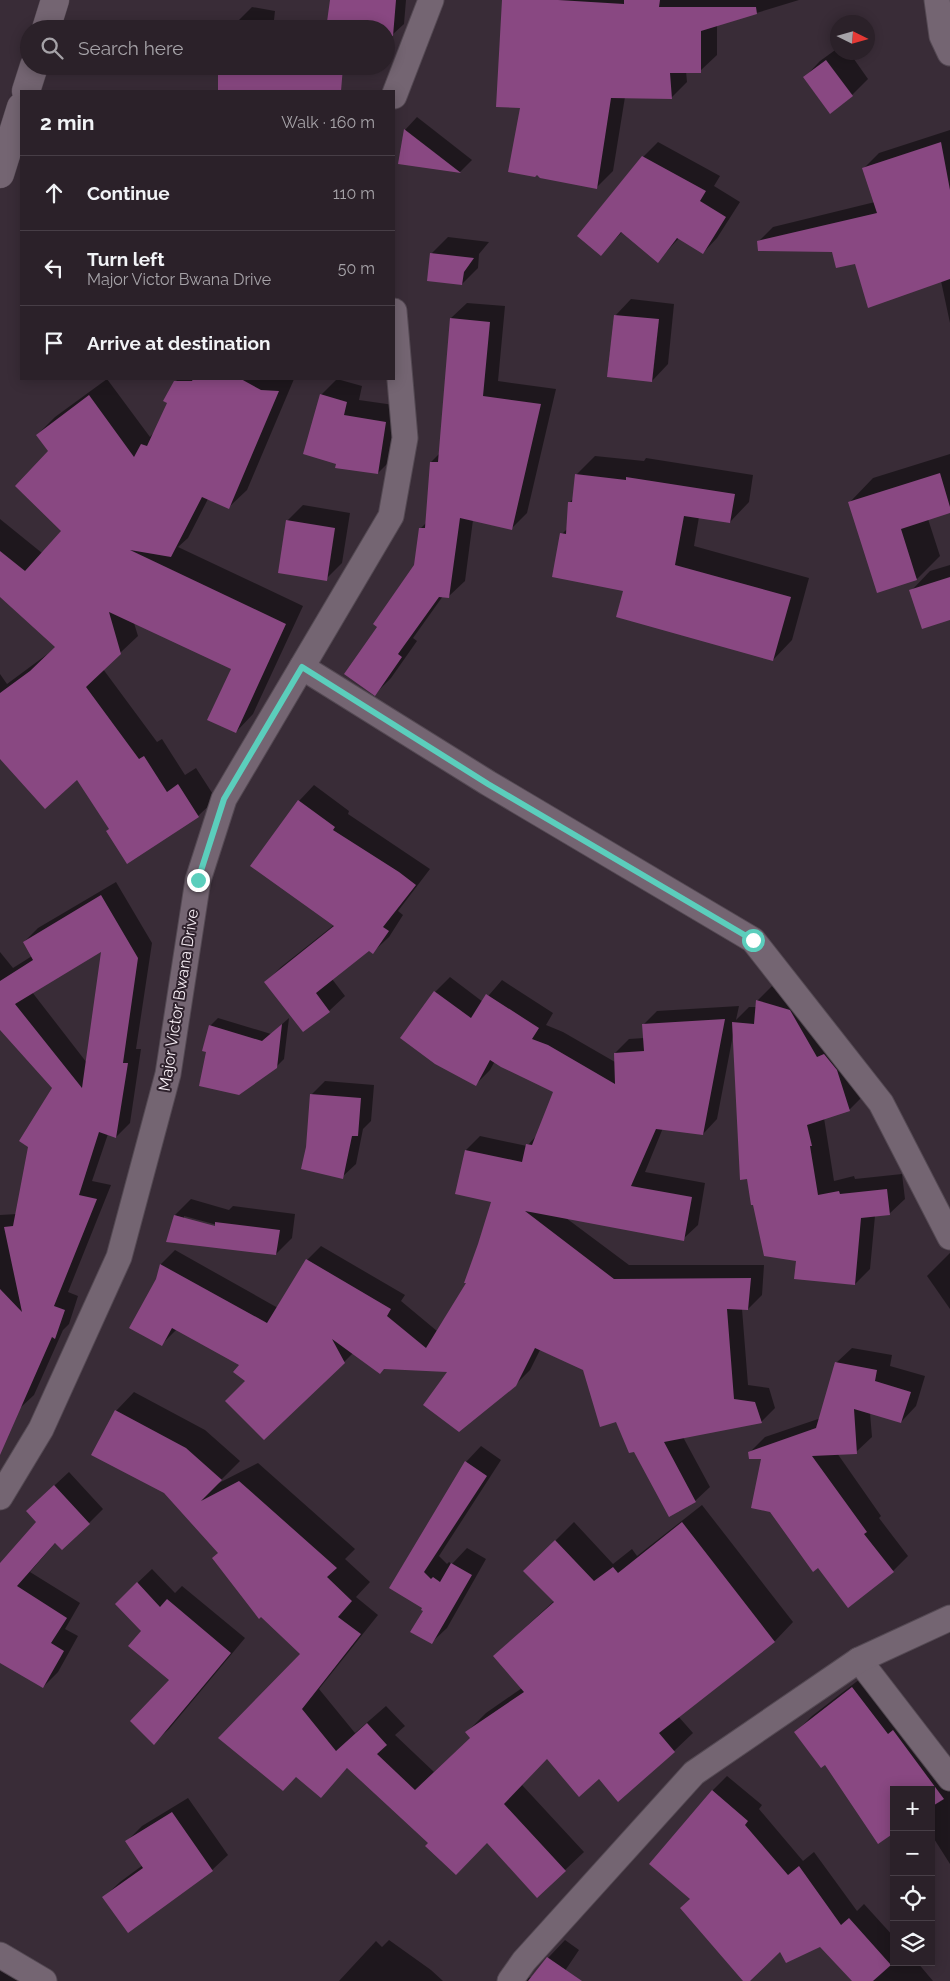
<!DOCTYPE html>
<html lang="en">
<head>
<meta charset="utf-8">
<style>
	body { margin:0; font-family:Raleway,sans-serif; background:#332931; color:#f1f3f6 }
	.controls { position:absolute; right:15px; bottom:15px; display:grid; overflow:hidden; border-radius:0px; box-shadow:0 2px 12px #0003 }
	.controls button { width:45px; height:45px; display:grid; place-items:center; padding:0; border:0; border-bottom:1px solid #473e46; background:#2b2129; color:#f1f3f6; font:25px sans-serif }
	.compass { position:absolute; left:830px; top:15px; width:45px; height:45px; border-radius:50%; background:#2b2129; box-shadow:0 2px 12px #0003; rotate:95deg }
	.stop { position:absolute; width:15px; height:15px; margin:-11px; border:4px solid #5bcebc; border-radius:50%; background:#fff }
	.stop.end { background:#5bcebc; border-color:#fff; box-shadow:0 1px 5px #0008 }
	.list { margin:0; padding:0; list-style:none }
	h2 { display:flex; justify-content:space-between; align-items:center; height:65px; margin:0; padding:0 20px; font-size:21px }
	h2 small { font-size:16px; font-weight:400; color:#a6a3a8 }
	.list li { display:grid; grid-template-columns:32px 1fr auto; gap:15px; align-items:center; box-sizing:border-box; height:75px; padding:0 20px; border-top:1px solid #473e46 }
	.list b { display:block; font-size:19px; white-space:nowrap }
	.list p { margin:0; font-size:16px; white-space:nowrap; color:#a6a3a8 }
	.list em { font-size:16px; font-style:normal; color:#a6a3a8 }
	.icon { flex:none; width:28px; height:28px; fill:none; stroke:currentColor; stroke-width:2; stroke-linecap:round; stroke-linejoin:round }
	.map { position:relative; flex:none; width:950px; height:1981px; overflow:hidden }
	.search { position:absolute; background:#2b2129; box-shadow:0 2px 12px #0003; left:20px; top:20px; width:375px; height:55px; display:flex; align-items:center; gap:12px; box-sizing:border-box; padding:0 18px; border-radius:28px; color:#a6a3a8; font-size:19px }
	.panel { position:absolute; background:#2b2129; box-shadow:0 2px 12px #0003; left:20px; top:90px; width:375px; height:290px; border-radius:0px }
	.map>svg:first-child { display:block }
	.shadow { fill:#0007; fill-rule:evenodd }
	.building { fill:#894882; fill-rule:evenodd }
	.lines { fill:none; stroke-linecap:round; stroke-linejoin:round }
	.minor-casing { stroke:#544953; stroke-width:27 }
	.secondary-casing { stroke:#544953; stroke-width:29 }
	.minor { stroke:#746572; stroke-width:25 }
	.secondary { stroke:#746572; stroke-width:28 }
	.route { stroke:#5bcebc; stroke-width:6 }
	.labels { text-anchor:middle; stroke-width:4; stroke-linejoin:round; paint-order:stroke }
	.street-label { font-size:16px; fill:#f9f0f7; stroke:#2f222d }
</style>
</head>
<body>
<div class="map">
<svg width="950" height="1981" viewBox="0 0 950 1981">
	<rect width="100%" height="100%" fill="#392c37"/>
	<g class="shadow">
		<path d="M332 0H406L404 24 392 35H388L386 57V29Z"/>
		<path d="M502 0H799L717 25V55L700 71H686L687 82 671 98 625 97 613 171 597 187 521 107Z"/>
		<path d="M252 7 275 11 273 29H237L239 20Z"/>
		<path d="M838 48V52H849L868 79 852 95 805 77 820 61Z"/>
		<path d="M417 117 472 160 460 172 400 163 405 130Z"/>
		<path d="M950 130V323L941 281 856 262 833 250 758 242 773 227 875 202 864 168 879 153Z"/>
		<path d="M658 142 720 176 714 186 740 202 717 238 703 253 679 238 658 261 622 232 601 254 643 157Z"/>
		<path d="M448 237 489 242 479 254 478 268 462 284 432 253Z"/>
		<path d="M631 299 674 304 668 364 652 381 615 316Z"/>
		<path d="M467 303 505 306 498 381 556 389 527 513 511 529 473 520 465 581 449 596H443L413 638 417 641 391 678 375 694 379 626 416 566 421 528 427 522 431 462 440 453 451 318Z"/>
		<path d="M107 379 150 437 156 430 169 402 175 382 178 379H294L247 490 229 507 208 499 188 538 178 547 303 606 253 714 236 732 232 668 134 623 138 636 103 669 157 742 162 739 185 775 196 768 216 799 198 816 110 829 77 779 0 757V674L7 684 57 647 0 596V519L42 553 63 531 49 451 37 435 55 417Z"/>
		<path d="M337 379 362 386 359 400 401 406 394 457 378 473 321 395Z"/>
		<path d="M950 454V512L928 519 940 556 917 579 850 502 873 478Z"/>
		<path d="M595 456 644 461 646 458 753 475 749 502 730 522 699 517 694 546 809 578 792 640 773 660 625 590 562 534 568 528 569 503 573 499 576 475Z"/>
		<path d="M303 505 350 513 342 563 326 579 287 521Z"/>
		<path d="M950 565V618L911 591 930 571Z"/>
		<path d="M314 785 349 811 348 814 430 869 398 911 403 915 389 937 373 952 369 949 332 979 345 996 329 1011 266 982 281 967 334 925 252 865 299 801Z"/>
		<path d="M116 882 152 943 136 1049H141L130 1123 116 1137 108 1134 92 1181 111 1185 68 1292 78 1296 69 1324 63 1330 34 1395 19 1409 0 1405V1215L17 1214 54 1088 0 1027V952L13 968 32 956 24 942 38 928ZM103 950 87 1063 32 992Z"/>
		<path d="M450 977 483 1002 502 980 553 1013 546 1025 563 1032 615 1062V1053L629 1039 644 1038 643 1025 657 1011 739 1006 736 1020 749 1007H757V1001L772 986 805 995 865 1094 850 1109 824 1118 834 1181 854 1176 855 1179 902 1174 905 1199 889 1214 875 1216 870 1269 855 1284 797 1260 733 1035 717 1119 703 1134 663 1128 645 1172 705 1183 698 1225 683 1239 566 1218 629 1265H764L762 1295 748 1309H742L748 1385 769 1388 775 1408 761 1422 683 1437 710 1487 695 1501 617 1421 584 1369 540 1350 530 1370 515 1385 353 1353 344 1362 247 1381 241 1365 177 1329 162 1344 157 1280 161 1264 175 1250 278 1308 307 1260 321 1246 405 1295 401 1301 437 1331 468 1282 493 1201 466 1150 480 1136 527 1146 538 1134 555 1091 495 1061 490 1070 476 1084 402 1038 435 992Z"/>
		<path d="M218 1018 271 1034 289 1018 284 1059 276 1067 210 1026Z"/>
		<path d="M325 1081 374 1085 371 1121 363 1129 356 1164 342 1177 307 1147 311 1095Z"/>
		<path d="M191 1199 229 1210 233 1206 295 1214 292 1238 276 1254 175 1215ZM184 1216 221 1226V1229L184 1219Z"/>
		<path d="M950 1253V1309L927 1276Z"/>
		<path d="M852 1348 892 1355 890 1366 925 1376 916 1406 901 1422 870 1413 872 1437 856 1452 837 1453 881 1516 879 1518 908 1556 893 1571 762 1457 749 1453 765 1437 821 1418 836 1363Z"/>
		<path d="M134 1392 205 1430 240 1461 217 1484 258 1463 355 1549 345 1559 370 1582 356 1597 378 1615 319 1689 355 1733 386 1706 405 1726 395 1735 434 1772 471 1738 467 1732 486 1713 522 1688 494 1656 554 1601 525 1571 574 1522 613 1564 632 1549 637 1556 702 1505 793 1622 775 1641 678 1716 693 1733 674 1751 599 1778 547 1757 522 1785 584 1852 565 1870 487 1841 430 1843 348 1767 321 1796 296 1776 302 1654 219 1552 116 1411Z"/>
		<path d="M481 1446 501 1460 439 1556 447 1564 449 1562 452 1564 467 1548 486 1559 447 1628 431 1643 424 1607 390 1587 466 1462Z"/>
		<path d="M69 1472 103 1509 89 1523 56 1542 30 1572 80 1603 65 1629 78 1636 58 1672 43 1687 0 1662V1565L37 1522 42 1497Z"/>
		<path d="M152 1569 175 1593 182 1586 245 1638 169 1729 154 1743 171 1680 143 1631 131 1589Z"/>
		<path d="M869 1672 950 1769V1864L931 1834V1790L825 1763 796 1732 812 1716Z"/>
		<path d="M727 1776 762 1805 759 1809 803 1861 814 1852 857 1911 864 1904 894 1937V1962H917L933 1981H853L803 1928 748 1981H745L691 1899 650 1864 713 1790Z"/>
		<path d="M188 1798 228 1855 212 1870 104 1897 120 1882 143 1865 127 1841 142 1826Z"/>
		<path d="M389 1940 431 1970 443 1981H339L376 1941 382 1947Z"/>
		<path d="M565 1940 579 1950 558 1981H524L527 1978 533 1977 548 1958Z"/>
		<path d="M0 1955 46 1981H0Z"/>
	</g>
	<g class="building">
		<path d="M330 0H396L393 36H386V29H326Z"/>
		<path d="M502 0H558L624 4V0H660L659 7H756L757 14 701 31V73H670L672 99 611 98 597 189 540 178 537 175 535 177 508 172 520 108 496 107Z"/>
		<path d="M237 20 270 25 269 29H236Z"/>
		<path d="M826 60 853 96 830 114 803 77Z"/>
		<path d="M218 66H376V68L343 67 341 91H218Z"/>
		<path d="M404 129 461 173 398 164Z"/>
		<path d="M941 142 950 190V279L868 308 855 264 836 268 832 252 758 251 757 241 877 213 862 168Z"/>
		<path d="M642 156 706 191 700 201 726 217 703 254 677 238 658 263 621 232 601 256 577 236Z"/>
		<path d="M430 253 474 258 464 272 462 285 427 281Z"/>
		<path d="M614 315 659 319 652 382 607 377Z"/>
		<path d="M450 318 490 322 483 396 541 404 512 530 460 518 449 598 439 597 398 654 402 657 375 696 344 674 377 627 373 624 414 565 419 528H425L430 462H438Z"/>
		<path d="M193 379H241L261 390 279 391 229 509 202 497 171 557 130 550 286 624 236 733 207 720 231 669 109 612 121 654 86 687 139 759 144 756 167 792 178 784 199 817 127 864 106 831 109 829 77 780 45 809 0 759V693L30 671 55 647 0 597V551L25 571 61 531 15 486 48 451 36 435 89 395 134 457 141 444 147 446 167 403 163 401 174 381H192Z"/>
		<path d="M320 394 347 402 344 415 386 422 378 474 335 468 336 464 303 454Z"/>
		<path d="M940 473 950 507V513L901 529 917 580 877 593 848 502Z"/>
		<path d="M575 474 626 480V477L735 494 730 523 684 516 675 565 791 597 773 661 616 617 623 591 552 577 560 533 566 534 568 502H572Z"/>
		<path d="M286 520 335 528 327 581 278 573Z"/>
		<path d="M950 577V620L922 629 909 590Z"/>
		<path d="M298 800 335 827 333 830 399 872 416 885 383 927 389 931 373 954 369 951 316 993 330 1012 303 1032 264 982 334 926 250 866Z"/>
		<path d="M101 895 138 958 123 1063H128L116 1138 99 1132 79 1195 97 1199 54 1306 65 1310 55 1339 52 1337 0 1455V1289L22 1312 4 1227 13 1226 28 1147 19 1141 52 1088 0 1030V981L33 960 23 942ZM101 952 82 1088 15 1004Z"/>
		<path d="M434 991 471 1018 486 994 539 1028 532 1039 548 1045 615 1084 614 1053 644 1051 642 1024 725 1019 703 1135 656 1129 631 1186 692 1197 684 1241 525 1211 614 1279 751 1278 748 1310 727 1309 734 1399 755 1402 762 1423 664 1442 696 1502 669 1517 634 1452 629 1453 616 1422 600 1427 583 1370 535 1348 516 1386 459 1432 423 1405 447 1372 384 1369 380 1374 332 1339 345 1363 264 1440 225 1401 245 1381 233 1372 239 1365 172 1328 162 1346 129 1328 156 1279 160 1264 267 1323 306 1259 391 1309 387 1316 426 1348 466 1283H464L478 1244 491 1202 455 1194 465 1150 522 1162 526 1144 532 1145 553 1092 501 1067 490 1060 476 1086 435 1064 400 1038Z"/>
		<path d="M756 1000 790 1010 817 1057 824 1054 837 1070 850 1111 807 1125 812 1146H810L818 1195 839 1191 840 1194 887 1189 890 1215 861 1218 855 1285 794 1279 796 1261 764 1256 753 1205H751L747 1179 740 1180 732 1022 754 1024Z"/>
		<path d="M282 1024 277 1068 239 1095 199 1086 206 1052 202 1051 209 1025 262 1041Z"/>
		<path d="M310 1094 361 1098 358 1136H352L343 1179 301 1169 306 1147Z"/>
		<path d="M174 1215 215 1226V1222L280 1230 276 1255 166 1242Z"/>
		<path d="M835 1362 877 1370 875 1381 911 1392 901 1423 854 1409 857 1454 812 1456 867 1532 864 1534 894 1572 848 1608 818 1568 813 1572 770 1512 751 1508 761 1459H749L748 1452 816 1428Z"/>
		<path d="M115 1410 186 1448 222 1480 201 1501 239 1481 337 1568 327 1577 352 1601 338 1617 361 1634 302 1709 336 1751 367 1723 387 1745 377 1754 415 1790 470 1738 465 1732 524 1692 493 1656 554 1602 523 1571 555 1540 594 1581 613 1567 618 1573 682 1522 775 1642 659 1733 675 1752 618 1802 599 1779 579 1797 547 1759 504 1804 566 1871 537 1898 487 1843 456 1875 425 1846 428 1843 347 1768 321 1798 296 1777 283 1791 218 1738 300 1654 261 1617 259 1619 212 1558 218 1553 164 1493 91 1455Z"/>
		<path d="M465 1461 487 1476 424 1572 431 1579 433 1577 440 1582 451 1563 472 1575 432 1644 410 1632 423 1611 421 1610 422 1608 389 1588Z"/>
		<path d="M54 1485 90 1524 62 1550 55 1543 17 1586 67 1618 51 1643 64 1651 43 1688 0 1663V1563L36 1522 26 1511Z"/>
		<path d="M137 1582 160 1607 167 1599 231 1653 154 1745 130 1721 169 1680 128 1646 141 1631 115 1604Z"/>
		<path d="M852 1687 888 1734 893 1730 944 1799 931 1807V1790H894V1833L878 1844 825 1765 821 1768 794 1732Z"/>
		<path d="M712 1790 748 1821 745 1825 788 1875 799 1866 841 1925 849 1918 891 1965 873 1981H852L820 1947 786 1963 780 1952 750 1981H743L680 1908 690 1899 649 1864Z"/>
		<path d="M172 1812 213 1871 128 1933 102 1897 143 1868 125 1841Z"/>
		<path d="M547 1957 582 1981H528Z"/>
	</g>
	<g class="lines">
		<defs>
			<g id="minor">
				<path d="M937 0 942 36 950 53"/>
				<path d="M394 96 431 0"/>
				<path d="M302 667 488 783 753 940 881 1103 950 1237"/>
				<path d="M0 1497 41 1429 119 1257 168 1074 198 880 224 799 391 516 405 438 394 311"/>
				<path d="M859 1660 950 1778"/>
				<path d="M0 1955 44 1981"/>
				<path d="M510 1981 524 1961 694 1773 859 1660 950 1618"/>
			</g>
			<g id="secondary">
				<path d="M46 29 55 0"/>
				<path d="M26 91 34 66"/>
				<path d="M0 174 21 107"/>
			</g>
		</defs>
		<use href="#minor" class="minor-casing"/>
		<use href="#secondary" class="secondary-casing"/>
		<use href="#minor" class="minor"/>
		<use href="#secondary" class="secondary"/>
	</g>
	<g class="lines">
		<path class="route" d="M198 880 224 799 302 667 488 784 753 940"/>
	</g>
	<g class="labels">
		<g class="street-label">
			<text transform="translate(178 1000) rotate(-81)" y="6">Major Victor Bwana Drive</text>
		</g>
	</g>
</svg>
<div class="controls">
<button>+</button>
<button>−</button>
<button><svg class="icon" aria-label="locate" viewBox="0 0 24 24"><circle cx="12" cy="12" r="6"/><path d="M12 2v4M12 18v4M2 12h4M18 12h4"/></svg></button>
<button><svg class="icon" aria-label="layers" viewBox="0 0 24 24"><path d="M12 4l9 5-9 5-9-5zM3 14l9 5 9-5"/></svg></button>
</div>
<svg class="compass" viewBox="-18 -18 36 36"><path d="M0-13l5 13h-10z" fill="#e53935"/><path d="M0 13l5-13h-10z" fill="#a6a3a8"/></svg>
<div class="stop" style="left:753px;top:940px"></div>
<div class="stop end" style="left:198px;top:880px"></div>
<div class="search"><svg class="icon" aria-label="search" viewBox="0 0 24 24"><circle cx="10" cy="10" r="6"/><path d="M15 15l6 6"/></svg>Search here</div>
<section class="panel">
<h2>2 min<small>Walk · 160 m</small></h2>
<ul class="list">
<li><svg class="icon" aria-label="ahead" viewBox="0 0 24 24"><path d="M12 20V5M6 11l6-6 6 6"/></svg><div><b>Continue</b></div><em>110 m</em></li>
<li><svg class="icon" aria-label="left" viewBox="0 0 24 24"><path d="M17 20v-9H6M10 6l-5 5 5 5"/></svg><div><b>Turn left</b><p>Major Victor Bwana Drive</p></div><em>50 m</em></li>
<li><svg class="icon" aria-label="arrive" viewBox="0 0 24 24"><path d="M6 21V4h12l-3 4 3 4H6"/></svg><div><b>Arrive at destination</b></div></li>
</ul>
</section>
</div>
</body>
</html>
